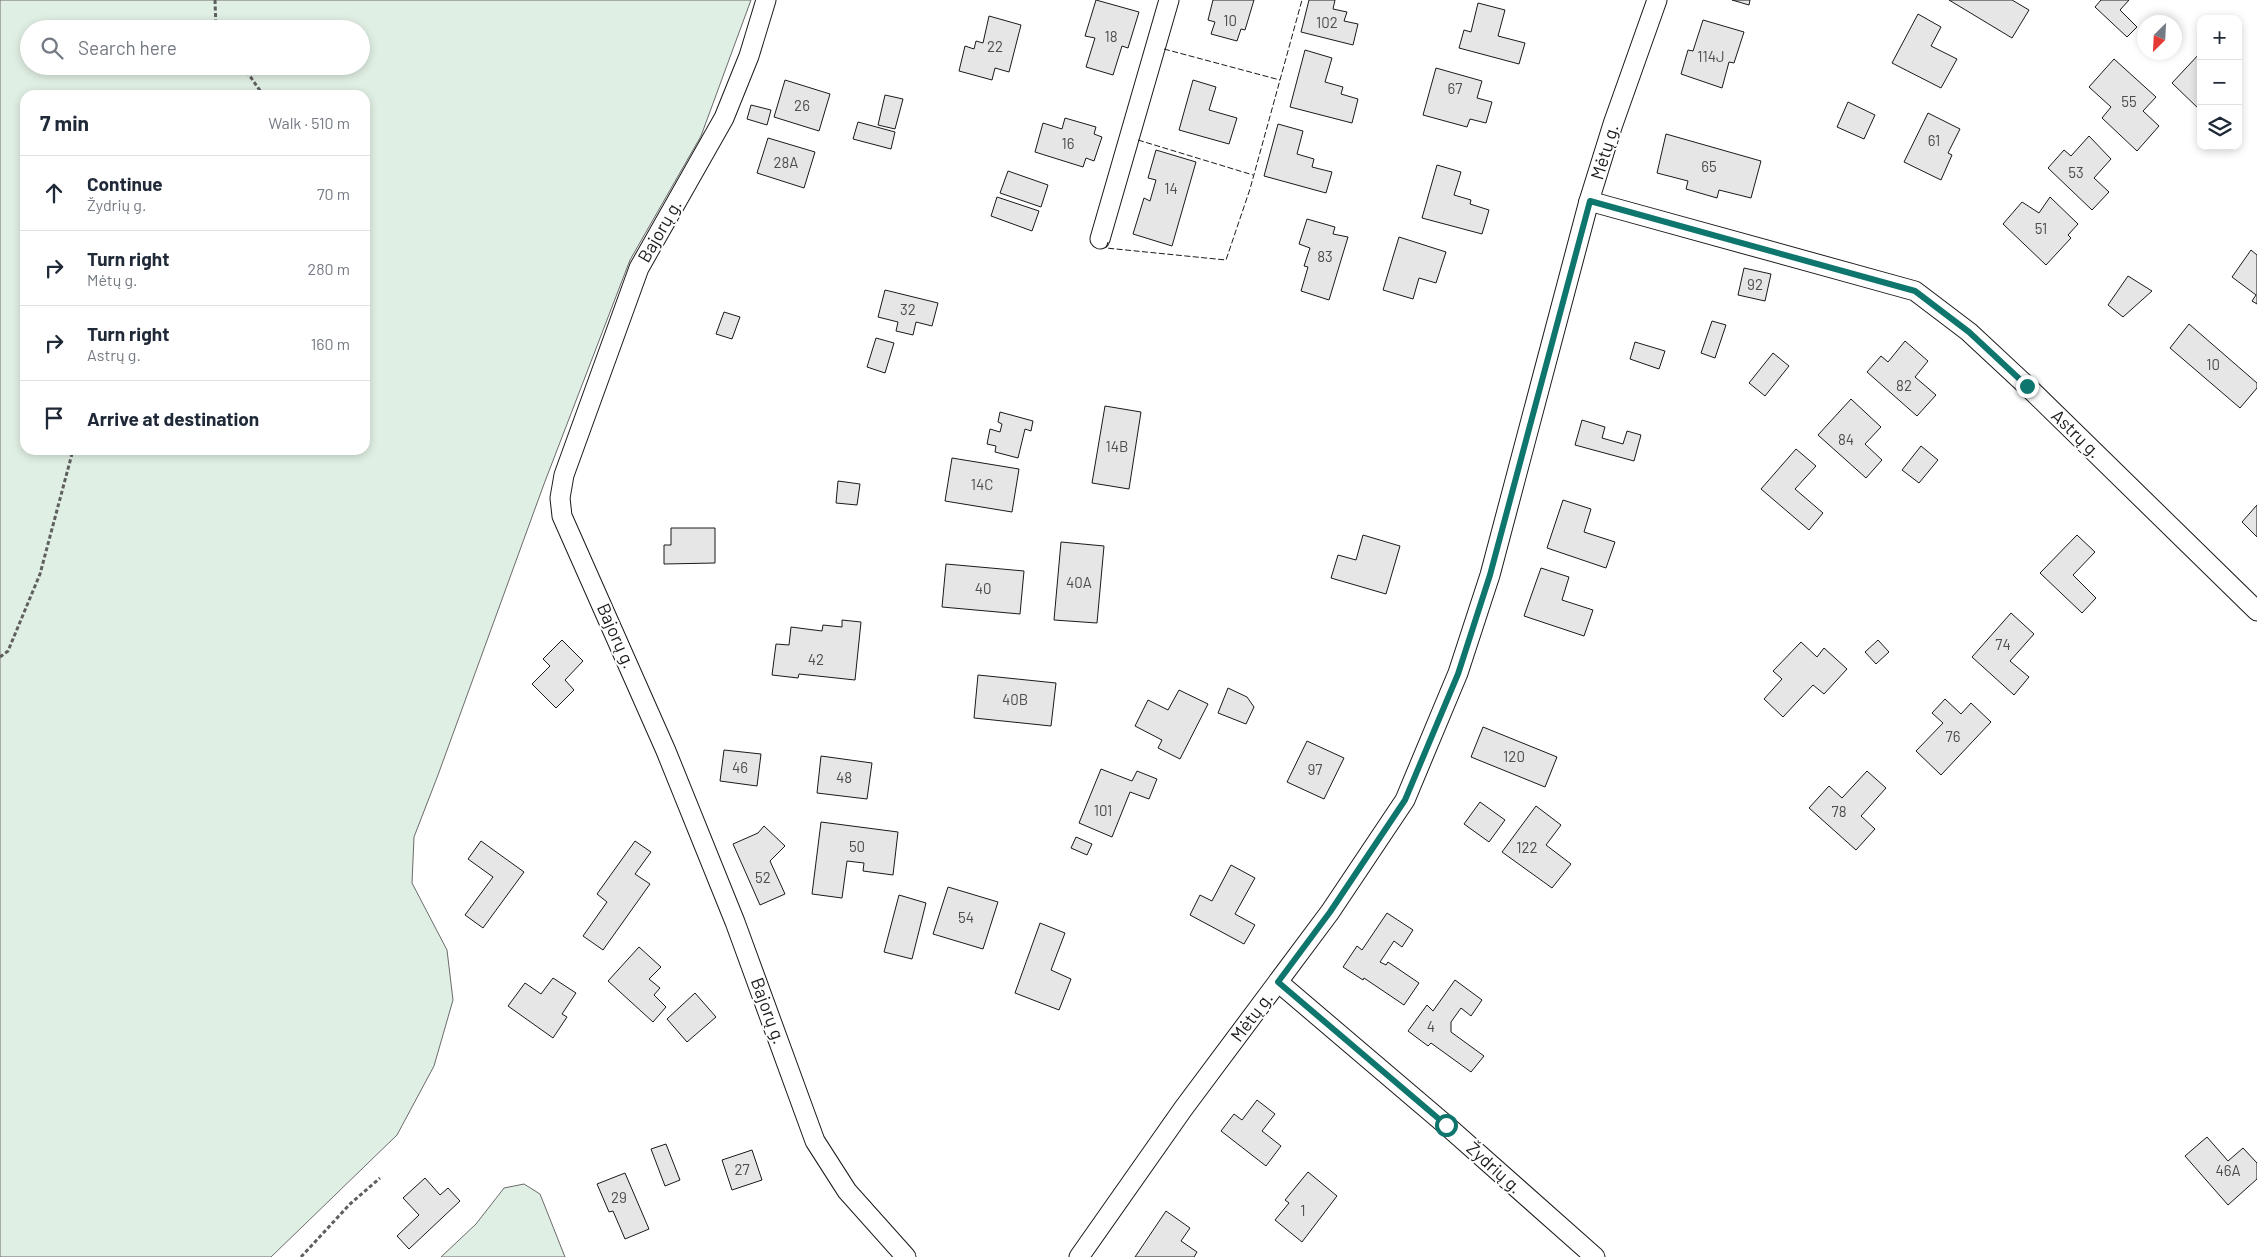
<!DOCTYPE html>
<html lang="en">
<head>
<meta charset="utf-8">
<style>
	body { margin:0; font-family:Barlow,sans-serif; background:#f2f2f3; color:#1f2937 }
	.controls { position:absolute; right:15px; top:15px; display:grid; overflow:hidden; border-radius:10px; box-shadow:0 2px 8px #0003 }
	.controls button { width:45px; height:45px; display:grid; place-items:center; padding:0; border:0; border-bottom:1px solid #e0e1e3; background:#fff; color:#1f2937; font:25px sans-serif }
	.compass { position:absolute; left:2137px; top:15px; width:45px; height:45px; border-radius:50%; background:#fff; box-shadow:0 2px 8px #0003; rotate:204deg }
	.stop { position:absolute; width:15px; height:15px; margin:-11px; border:4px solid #0f766e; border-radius:50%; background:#fff }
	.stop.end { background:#0f766e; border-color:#fff; box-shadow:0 1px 5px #0008 }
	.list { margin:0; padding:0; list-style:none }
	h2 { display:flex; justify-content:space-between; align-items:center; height:65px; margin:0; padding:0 20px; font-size:21px }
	h2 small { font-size:16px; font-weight:400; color:#747a83 }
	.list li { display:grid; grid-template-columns:32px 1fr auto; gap:15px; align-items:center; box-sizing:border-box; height:75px; padding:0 20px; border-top:1px solid #e0e1e3 }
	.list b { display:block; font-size:19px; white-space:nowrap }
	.list p { margin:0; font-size:16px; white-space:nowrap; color:#747a83 }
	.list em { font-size:16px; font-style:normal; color:#747a83 }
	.icon { flex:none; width:28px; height:28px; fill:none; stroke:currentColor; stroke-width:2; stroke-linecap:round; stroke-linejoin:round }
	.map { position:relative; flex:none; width:2257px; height:1257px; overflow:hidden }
	.search { position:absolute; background:#fff; box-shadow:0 2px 8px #0003; left:20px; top:20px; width:350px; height:55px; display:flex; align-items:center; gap:12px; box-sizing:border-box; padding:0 18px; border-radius:28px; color:#747a83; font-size:19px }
	.panel { position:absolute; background:#fff; box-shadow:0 2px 8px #0003; left:20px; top:90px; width:350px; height:365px; border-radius:15px }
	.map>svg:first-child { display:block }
	.green { fill:#e0efe3; stroke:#6a6a6a; fill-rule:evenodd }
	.building { fill:#e6e6e6; stroke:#1a1a1a }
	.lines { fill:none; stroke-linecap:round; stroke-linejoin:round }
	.minor-casing { stroke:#1a1a1a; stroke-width:21 }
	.path { stroke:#5f5f5f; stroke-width:3; stroke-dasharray:4 2.5; stroke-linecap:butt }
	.minor { stroke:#fff; stroke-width:19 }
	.fence { stroke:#1a1a1a; stroke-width:1; stroke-dasharray:6 2.5; stroke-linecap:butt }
	.route { stroke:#0f766e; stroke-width:6 }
	.labels { text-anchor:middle; stroke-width:4; stroke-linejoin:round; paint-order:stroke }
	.number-label { font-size:15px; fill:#4d4d4d }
	.street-label { font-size:18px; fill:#1a1a1a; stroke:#fff }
</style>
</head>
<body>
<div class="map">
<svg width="2257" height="1257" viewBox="0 0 2257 1257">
	<rect width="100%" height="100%" fill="#fff"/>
	<g class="green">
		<path d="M0 0H751L701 136 630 260 544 484 438 775 414 837 412 883 447 950 453 1000 434 1066 397 1135 271 1257H0ZM29 29H361V66H29ZM25 95H365V450H25Z"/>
		<path d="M524 1184 540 1194 565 1257H441L476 1224 504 1188Z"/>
	</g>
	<g class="building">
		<path d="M1096 0 1139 12 1128 48 1122 46 1113 75 1086 67 1095 38 1085 36Z"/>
		<path d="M1213 0H1254L1245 30 1241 29 1237 41 1211 34 1215 22 1208 20Z"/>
		<path d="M1309 0H1335L1333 9 1347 12 1344 21 1358 24 1353 45 1301 32Z"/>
		<path d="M1732 0H1750L1749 5Z"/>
		<path d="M1949 0H2012L2029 10 2012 38Z"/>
		<path d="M2101 0H2129L2120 10 2137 27 2127 37 2095 7Z"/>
		<path d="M1478 3 1505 10 1498 36 1525 43 1519 64 1459 48 1464 30 1471 32Z"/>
		<path d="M1918 14 1941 27 1931 46 1957 59 1941 88 1892 63Z"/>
		<path d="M989 16 1021 25 1009 72 995 68 992 80 959 71 965 46 974 49 976 41 983 43Z"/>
		<path d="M1703 20 1744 32 1734 63 1729 62 1722 88 1681 74 1688 50 1693 51Z"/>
		<path d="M1305 50 1332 58 1325 82 1343 87 1341 94 1358 99 1352 123 1290 107Z"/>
		<path d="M2201 52V111L2172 83Z"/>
		<path d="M2114 59 2156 97 2143 111 2159 126 2137 151 2102 118 2111 107 2089 87Z"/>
		<path d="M1436 68 1482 81 1477 98 1492 102 1486 123 1470 119 1467 127 1423 115Z"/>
		<path d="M785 80 830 94 819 131 774 117Z"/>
		<path d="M1193 80 1216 87 1209 110 1237 118 1229 144 1179 130Z"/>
		<path d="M885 95 903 99 895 129 878 125Z"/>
		<path d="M1848 102 1875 115 1864 139 1837 127Z"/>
		<path d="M751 105 771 110 767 125 747 119Z"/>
		<path d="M1928 113 1960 129 1948 153 1952 155 1941 180 1904 162Z"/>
		<path d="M1065 118 1096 127 1094 134 1102 137 1094 161 1086 158 1083 167 1035 152 1043 123 1062 129Z"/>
		<path d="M858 122 895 132 891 149 853 139Z"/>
		<path d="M1278 124 1303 131 1297 154 1314 159 1312 167 1332 172 1326 193 1264 176Z"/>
		<path d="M1666 134 1761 161 1751 198 1719 190 1717 198 1686 189 1688 181 1657 173Z"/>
		<path d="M2089 136 2111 159 2094 178 2109 192 2092 210 2048 168 2064 150 2071 156Z"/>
		<path d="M768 138 815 152 804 188 757 173Z"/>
		<path d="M1156 150 1196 162 1172 246 1133 234 1144 198 1150 201 1156 180 1148 178Z"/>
		<path d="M1437 165 1461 172 1454 195 1471 200 1470 204 1489 210 1482 234 1422 218Z"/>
		<path d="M1008 171 1048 185 1041 207 1000 193Z"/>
		<path d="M997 197 1039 211 1032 231 991 216Z"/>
		<path d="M2050 197 2078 224 2068 235 2071 238 2046 265 2003 224 2022 202 2039 213Z"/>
		<path d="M1307 219 1335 227 1333 234 1348 237 1329 300 1301 291 1308 267 1304 266 1310 248 1299 244Z"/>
		<path d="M1399 237 1446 252 1436 283 1419 278 1413 299 1383 290Z"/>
		<path d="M2251 250 2257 255V304L2252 301 2256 295 2232 277Z"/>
		<path d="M1744 268 1771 274 1765 301 1738 295Z"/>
		<path d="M2128 276 2152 291 2123 317 2108 305Z"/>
		<path d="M885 290 938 303 932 326 916 322 913 335 896 331 898 322 878 317Z"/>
		<path d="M724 312 740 317 732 339 716 334Z"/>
		<path d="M1712 321 1726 325 1715 358 1701 353Z"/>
		<path d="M2189 324 2257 383V388L2240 408 2170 348Z"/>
		<path d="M876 338 894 343 885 373 867 367Z"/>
		<path d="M1905 341 1928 361 1915 377 1936 395 1917 416 1867 372 1881 356 1888 362Z"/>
		<path d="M1635 342 1665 351 1659 369 1630 359Z"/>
		<path d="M1773 353 1789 366 1765 396 1749 383Z"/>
		<path d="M1851 399 1881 427 1865 444 1882 460 1866 478 1818 435Z"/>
		<path d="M1105 406 1141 412 1129 489 1092 483Z"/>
		<path d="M1000 412 1033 421 1031 431 1025 429 1018 458 995 452 996 446 987 444 990 429 1000 432 1002 424 998 422Z"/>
		<path d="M1582 420 1605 427 1602 438 1623 444 1627 431 1641 435 1634 461 1575 445Z"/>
		<path d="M1921 446 1938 460 1919 483 1902 470Z"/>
		<path d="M1796 449 1816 466 1795 489 1823 513 1809 530 1761 489Z"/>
		<path d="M952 458 1019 469 1012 512 945 501Z"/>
		<path d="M838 481 860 484 857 505 836 503Z"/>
		<path d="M1563 500 1591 509 1584 532 1615 542 1606 568 1547 548Z"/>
		<path d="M2257 505V537L2242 522Z"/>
		<path d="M671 528H715V563L664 564V545H671Z"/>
		<path d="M1363 535 1400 546 1386 594 1331 578 1338 555 1356 560Z"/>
		<path d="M2077 535 2095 552 2073 575 2096 598 2082 613 2040 573Z"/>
		<path d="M1061 542 1104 546 1097 623 1054 620Z"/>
		<path d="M946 564 1024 571 1020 614 942 607Z"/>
		<path d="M1541 568 1569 577 1562 600 1593 610 1584 636 1524 616Z"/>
		<path d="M2011 613 2034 634 2010 661 2029 677 2014 695 1972 657Z"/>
		<path d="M842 620 861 622 855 680 799 674 798 678 772 675 776 644 789 645 791 627 822 631 823 625 842 627Z"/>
		<path d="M562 640 583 661 565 680 574 690 556 708 532 684 550 666 543 659Z"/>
		<path d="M1878 640 1889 652 1876 664 1865 652Z"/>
		<path d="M1801 642 1817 657 1824 648 1847 669 1824 694 1813 685 1783 717 1764 699 1782 679 1773 671Z"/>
		<path d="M978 675 1056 683 1051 726 974 718Z"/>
		<path d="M1228 688 1247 697 1254 707 1246 724 1218 713Z"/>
		<path d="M1179 690 1208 704 1180 759 1158 748 1162 740 1135 726 1148 700 1168 710Z"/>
		<path d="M1945 699 1961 714 1971 703 1991 722 1941 775 1916 751 1943 723 1932 713Z"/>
		<path d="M1483 727 1557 757 1545 787 1471 757Z"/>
		<path d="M1307 741 1344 758 1324 799 1287 782Z"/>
		<path d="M724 750 761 754 757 786 720 781Z"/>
		<path d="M821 756 872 763 867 799 817 793Z"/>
		<path d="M1101 769 1132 781 1137 771 1157 779 1149 799 1130 792 1112 837 1079 823Z"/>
		<path d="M1867 771 1886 788 1861 816 1875 829 1856 850 1809 808 1829 786 1842 798Z"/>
		<path d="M1480 802 1505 820 1489 842 1464 824Z"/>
		<path d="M1536 806 1561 825 1546 845 1571 864 1552 888 1502 852Z"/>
		<path d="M821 822 898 832 893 875 863 871 864 863 847 861 842 898 812 894Z"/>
		<path d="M764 826 785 846 770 861 785 894 760 905 733 844 758 833Z"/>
		<path d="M1076 837 1092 844 1087 855 1071 848Z"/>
		<path d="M481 841 524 872 483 928 465 915 493 877 468 859Z"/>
		<path d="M635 841 651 852 635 874 650 884 603 950 583 936 607 902 597 894Z"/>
		<path d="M1231 865 1255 878 1235 914 1255 925 1244 944 1190 915 1200 895 1212 901Z"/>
		<path d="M948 887 998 902 983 949 933 934Z"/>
		<path d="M899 895 926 903 912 959 884 952Z"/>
		<path d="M1387 913 1413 930 1402 947 1394 941 1380 962 1386 965 1388 962 1419 983 1404 1005 1364 978 1363 980 1343 967 1357 946 1362 950Z"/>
		<path d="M1040 923 1065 933 1051 970 1071 979 1059 1010 1015 993Z"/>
		<path d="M639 947 661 967 649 979 660 988 654 995 666 1007 653 1022 608 981Z"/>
		<path d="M553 978 576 993 562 1014 567 1017 553 1038 508 1006 525 983 541 994Z"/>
		<path d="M1455 980 1482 1000 1471 1016 1461 1008 1451 1022V1032L1484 1056 1471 1072 1431 1043 1428 1046 1408 1031 1427 1005 1433 1011Z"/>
		<path d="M695 993 716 1017 687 1042 667 1019Z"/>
		<path d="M1257 1100 1275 1114 1262 1131 1281 1146 1266 1166 1221 1131 1234 1114 1242 1120Z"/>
		<path d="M2207 1137 2228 1161 2243 1148 2257 1163V1179L2228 1205 2185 1156Z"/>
		<path d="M666 1144 680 1180 665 1186 651 1149Z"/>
		<path d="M752 1150 762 1180 732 1190 722 1160Z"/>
		<path d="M1308 1172 1337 1196 1302 1242 1275 1220 1289 1203 1285 1200Z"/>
		<path d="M625 1173 649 1229 625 1239 613 1211 609 1212 597 1184Z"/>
		<path d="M425 1178 440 1195 448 1188 460 1201 409 1249 397 1236 419 1215 403 1198Z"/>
		<path d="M1166 1211 1190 1228 1181 1241 1197 1252 1194 1257H1135Z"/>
	</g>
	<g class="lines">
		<defs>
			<g id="minor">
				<path d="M766 0 749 56 724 118 639 268 564 475 560 498 562 516 666 751 735 922 815 1141 847 1191 906 1257"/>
				<path d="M1589 201 1915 291 1969 332 2027 386 2257 611"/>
				<path d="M1100 239 1169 0"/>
				<path d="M1278 982 1446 1125 1595 1257"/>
				<path d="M1079 1257 1183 1109 1330 912 1405 800 1458 673 1490 575 1589 201 1613 124 1657 0"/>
			</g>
		</defs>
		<use href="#minor" class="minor-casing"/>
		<g class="path">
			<path d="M215 0 216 29"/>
			<path d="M243 66 263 95"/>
			<path d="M0 657 8 651 40 574 73 450"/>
			<path d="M301 1257 350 1204 380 1178"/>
		</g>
		<use href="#minor" class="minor"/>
		<g class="fence">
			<path d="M1164 49 1280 80"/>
			<path d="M1138 140 1253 175"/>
			<path d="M1108 242 1106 248 1226 260 1250 189 1302 0"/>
		</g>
	</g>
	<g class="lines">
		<path class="route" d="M1446 1125 1278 982 1330 912 1405 800 1458 674 1490 575 1590 201 1915 291 1969 332 2027 386"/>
	</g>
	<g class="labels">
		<g class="number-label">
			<text x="1230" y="26">10</text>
			<text x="1327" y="28">102</text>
			<text x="1111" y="42">18</text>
			<text x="995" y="52">22</text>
			<text x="1711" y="62">114J</text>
			<text x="1455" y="94">67</text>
			<text x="2129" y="107">55</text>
			<text x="802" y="111">26</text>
			<text x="1934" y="146">61</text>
			<text x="1068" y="149">16</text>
			<text x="786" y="168">28A</text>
			<text x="1709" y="172">65</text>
			<text x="2076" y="178">53</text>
			<text x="1171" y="194">14</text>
			<text x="2041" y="234">51</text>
			<text x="1325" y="262">83</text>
			<text x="1755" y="290">92</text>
			<text x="908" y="315">32</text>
			<text x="2213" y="370">10</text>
			<text x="1904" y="391">82</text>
			<text x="1846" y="445">84</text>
			<text x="1117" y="452">14B</text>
			<text x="982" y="490">14C</text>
			<text x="1079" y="588">40A</text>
			<text x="983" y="594">40</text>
			<text x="2003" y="650">74</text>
			<text x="816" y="665">42</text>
			<text x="1015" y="705">40B</text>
			<text x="1953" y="742">76</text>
			<text x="1514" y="762">120</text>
			<text x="740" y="773">46</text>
			<text x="1315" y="775">97</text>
			<text x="844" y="783">48</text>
			<text x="1103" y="816">101</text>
			<text x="1839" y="817">78</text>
			<text x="857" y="852">50</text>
			<text x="1527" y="853">122</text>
			<text x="763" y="883">52</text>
			<text x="966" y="923">54</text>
			<text x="1431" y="1032">4</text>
			<text x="742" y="1175">27</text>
			<text x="2228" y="1176">46A</text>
			<text x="619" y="1203">29</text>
			<text x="1303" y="1216">1</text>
		</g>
		<g class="street-label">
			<text transform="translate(1605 152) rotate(-73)" y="6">Mėtų g.</text>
			<text transform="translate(660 231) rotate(-60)" y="6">Bajorų g.</text>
			<text transform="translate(2076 434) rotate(44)" y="6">Astrų g.</text>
			<text transform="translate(616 636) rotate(66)" y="6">Bajorų g.</text>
			<text transform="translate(768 1011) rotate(70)" y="6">Bajorų g.</text>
			<text transform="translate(1252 1017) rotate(-53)" y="6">Mėtų g.</text>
			<text transform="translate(1494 1168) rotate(42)" y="6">Žydrių g.</text>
		</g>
	</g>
</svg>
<div class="controls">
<button>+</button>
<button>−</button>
<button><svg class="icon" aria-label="layers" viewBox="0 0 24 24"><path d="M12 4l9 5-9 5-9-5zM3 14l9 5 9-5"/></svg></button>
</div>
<svg class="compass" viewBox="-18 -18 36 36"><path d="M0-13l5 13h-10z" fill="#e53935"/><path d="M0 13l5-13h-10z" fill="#747a83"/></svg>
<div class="stop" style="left:1446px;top:1125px"></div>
<div class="stop end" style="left:2027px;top:386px"></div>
<div class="search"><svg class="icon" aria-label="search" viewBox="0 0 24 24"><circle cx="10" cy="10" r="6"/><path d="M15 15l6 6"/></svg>Search here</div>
<section class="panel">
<h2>7 min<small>Walk · 510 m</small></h2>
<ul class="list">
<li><svg class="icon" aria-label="ahead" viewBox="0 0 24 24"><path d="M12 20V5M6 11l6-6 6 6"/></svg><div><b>Continue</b><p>Žydrių g.</p></div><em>70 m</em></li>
<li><svg class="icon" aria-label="right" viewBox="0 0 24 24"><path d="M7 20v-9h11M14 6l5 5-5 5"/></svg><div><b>Turn right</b><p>Mėtų g.</p></div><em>280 m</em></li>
<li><svg class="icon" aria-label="right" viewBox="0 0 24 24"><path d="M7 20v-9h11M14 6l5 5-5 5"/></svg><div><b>Turn right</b><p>Astrų g.</p></div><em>160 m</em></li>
<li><svg class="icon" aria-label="arrive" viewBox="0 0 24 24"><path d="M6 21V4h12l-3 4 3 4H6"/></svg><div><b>Arrive at destination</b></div></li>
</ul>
</section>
</div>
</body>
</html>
